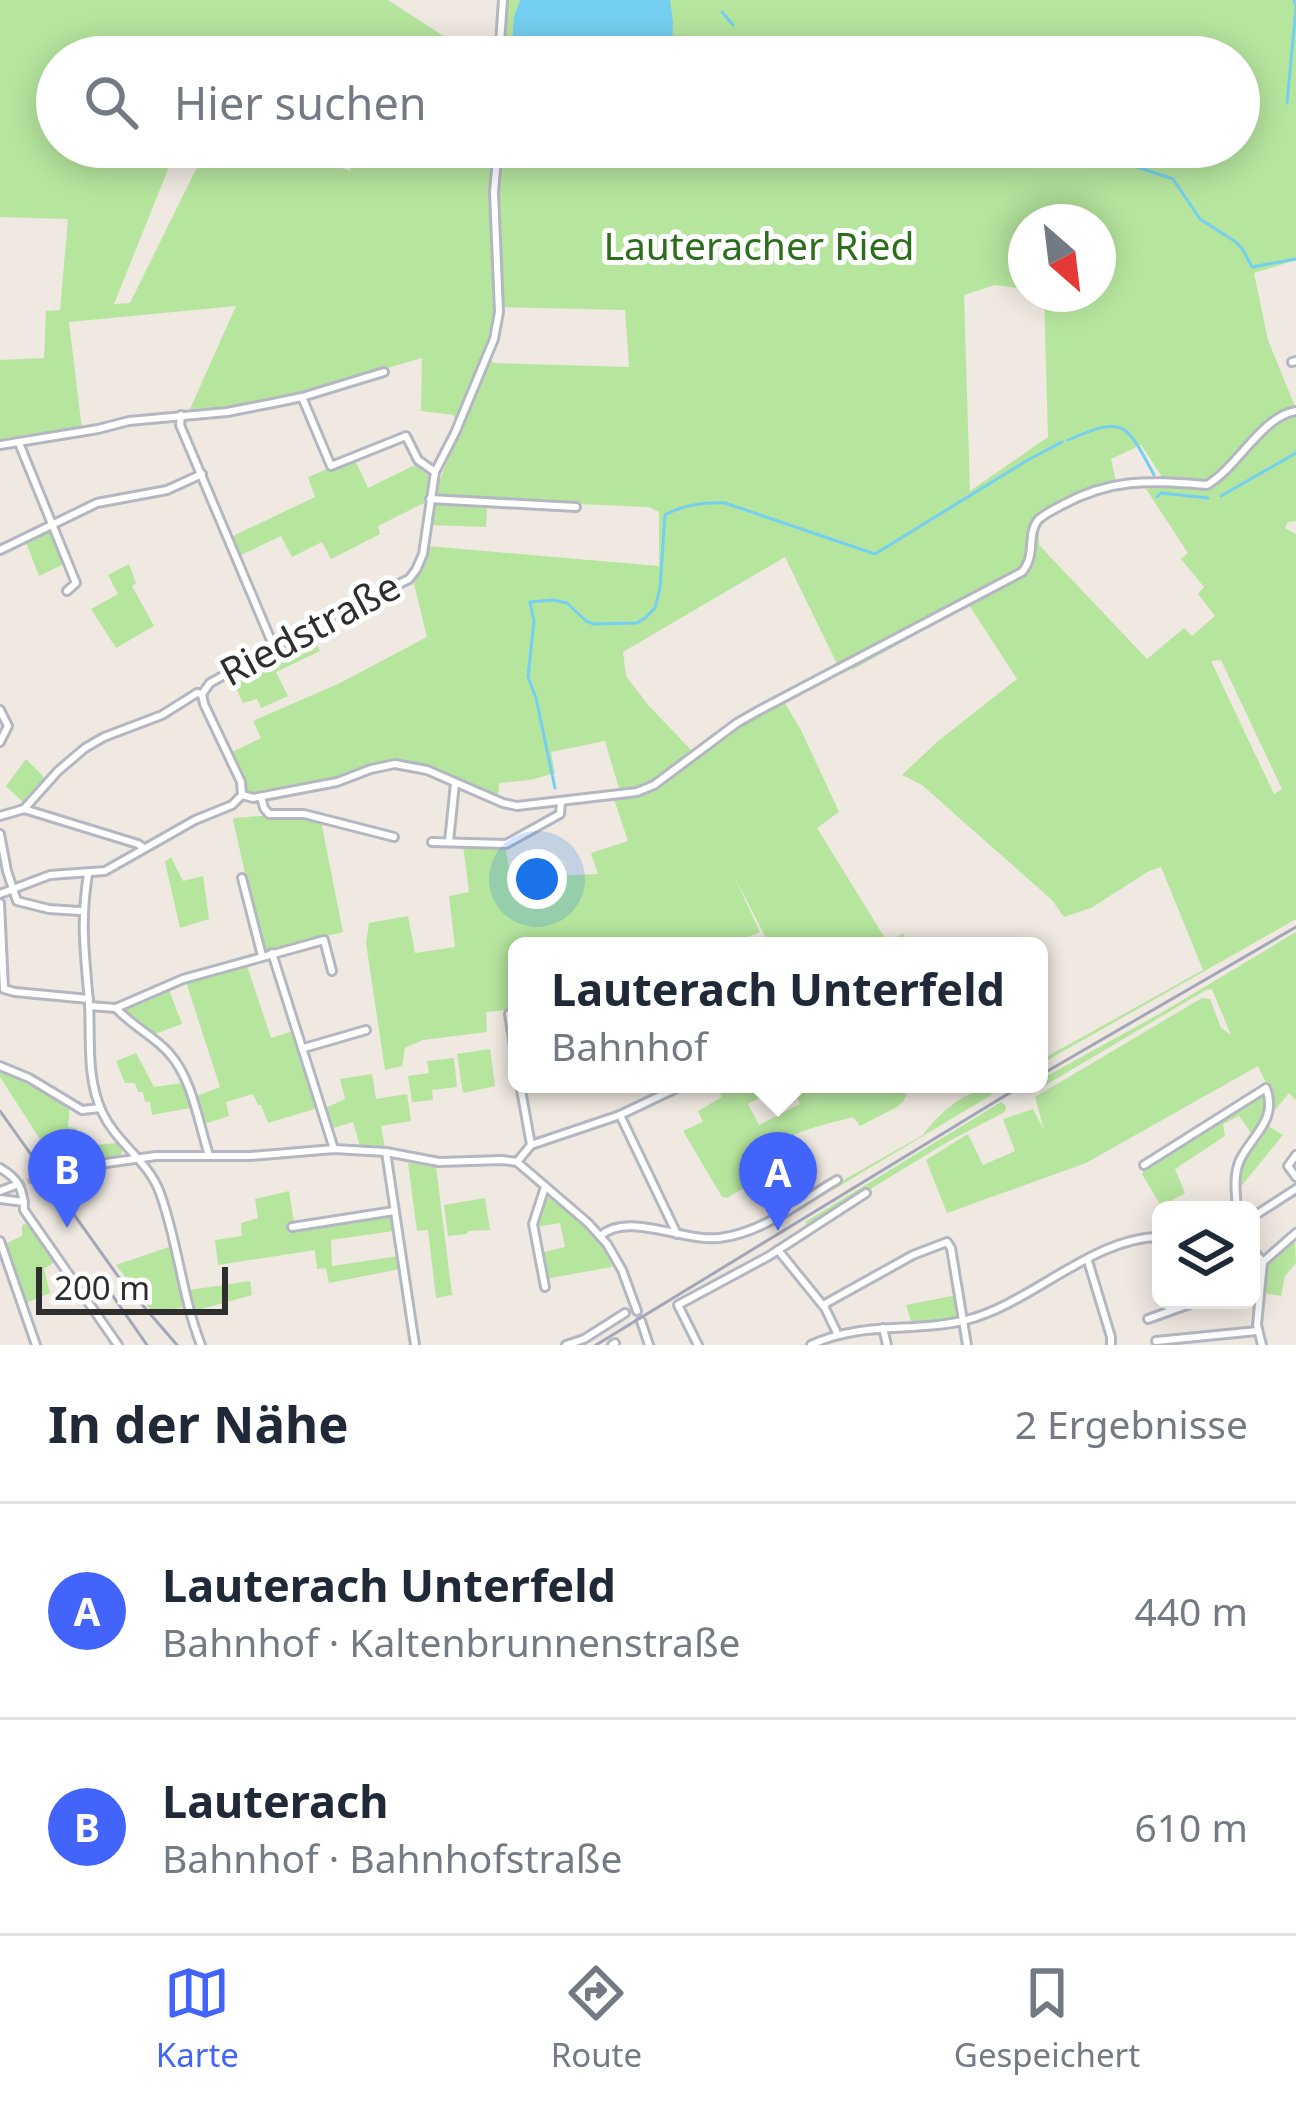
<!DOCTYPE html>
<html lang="de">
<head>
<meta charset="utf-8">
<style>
	body { margin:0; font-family:"Noto Sans",sans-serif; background:#f6f6f7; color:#1f2937 }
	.controls { position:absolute; right:36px; bottom:36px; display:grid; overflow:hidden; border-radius:18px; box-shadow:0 6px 30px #0003 }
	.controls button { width:108px; height:108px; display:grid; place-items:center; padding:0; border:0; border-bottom:3px solid #e0e1e3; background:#fff; color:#1f2937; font:60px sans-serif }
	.compass { position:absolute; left:1008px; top:204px; width:108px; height:108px; border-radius:50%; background:#fff; box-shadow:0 6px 30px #0003; rotate:152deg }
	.scale { position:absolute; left:36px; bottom:30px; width:192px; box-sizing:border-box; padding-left:12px; border:6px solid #2e2e2e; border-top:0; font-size:33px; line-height:42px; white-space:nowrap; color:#2e2e2e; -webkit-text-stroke:9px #fff; paint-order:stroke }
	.you { position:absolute; left:537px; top:879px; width:42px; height:42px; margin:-30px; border:9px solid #fff; border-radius:50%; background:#1a73e8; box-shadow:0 0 0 18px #1a73e833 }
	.badge { display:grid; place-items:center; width:78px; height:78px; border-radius:50%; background:#4264fb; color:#fff; font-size:39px; font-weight:700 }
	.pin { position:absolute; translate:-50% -99px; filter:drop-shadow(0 3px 6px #0008) }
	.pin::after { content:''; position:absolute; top:63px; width:42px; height:36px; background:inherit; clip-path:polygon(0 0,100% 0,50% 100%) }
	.popup { position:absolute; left:508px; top:937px; width:540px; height:156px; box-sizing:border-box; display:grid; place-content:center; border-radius:18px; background:#fff; filter:drop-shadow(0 3px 9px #0005); font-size:39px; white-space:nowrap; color:#747a83 }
	.popup b { font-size:45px; color:#1f2937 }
	.popup::after { content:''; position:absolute; left:50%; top:100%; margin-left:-24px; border:24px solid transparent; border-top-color:#fff }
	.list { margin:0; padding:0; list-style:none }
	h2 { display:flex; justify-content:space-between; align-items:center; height:156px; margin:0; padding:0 48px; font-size:51px }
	h2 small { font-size:39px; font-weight:400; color:#747a83 }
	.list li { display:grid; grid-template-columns:78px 1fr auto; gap:36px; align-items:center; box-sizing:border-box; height:216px; padding:0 48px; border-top:3px solid #e0e1e3 }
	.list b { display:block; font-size:45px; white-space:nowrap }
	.list p { margin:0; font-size:39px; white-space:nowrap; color:#747a83 }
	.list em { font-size:39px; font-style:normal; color:#747a83 }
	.icon { flex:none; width:66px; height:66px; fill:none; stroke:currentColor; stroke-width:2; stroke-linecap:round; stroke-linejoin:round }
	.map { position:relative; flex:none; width:1296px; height:1345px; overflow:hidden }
	.search { position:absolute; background:#fff; box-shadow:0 6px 30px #0003; left:36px; right:36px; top:36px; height:132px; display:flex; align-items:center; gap:30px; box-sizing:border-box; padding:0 42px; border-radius:66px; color:#747a83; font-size:45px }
	.sheet { height:588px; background:#fff }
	nav { display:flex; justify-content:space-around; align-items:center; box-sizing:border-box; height:168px; border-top:3px solid #e0e1e3; background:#fff; font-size:33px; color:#747a83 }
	nav a { display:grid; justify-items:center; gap:6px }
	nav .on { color:#4264fb }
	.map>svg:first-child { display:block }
	.green { fill:#b6e59e; fill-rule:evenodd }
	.water { fill:#75cff0 }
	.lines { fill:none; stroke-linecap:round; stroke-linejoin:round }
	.stream { stroke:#75cff0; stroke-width:3 }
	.minor-tunnel { stroke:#c8c4bd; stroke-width:6; stroke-dasharray:6 3; stroke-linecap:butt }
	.minor-casing { stroke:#b4b7c1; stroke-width:12 }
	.minor { stroke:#fff; stroke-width:6 }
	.rail { stroke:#a3a6b8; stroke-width:3 }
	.labels { text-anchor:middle; stroke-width:10; stroke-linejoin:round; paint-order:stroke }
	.park-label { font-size:39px; fill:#2c6e1b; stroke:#fff }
	.street-label { font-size:39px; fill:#2e2e2e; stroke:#fff }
</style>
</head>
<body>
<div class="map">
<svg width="1296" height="1345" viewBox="0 0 1296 1345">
	<rect width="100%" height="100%" fill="#efe9e1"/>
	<g class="green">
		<path d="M0 0H388L476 57H57V147H177L114 304 130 303 207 147H286L350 171 354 147H492L489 209 495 307 483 358 495 363 629 367 625 310 500 307 491 209 495 147H1239V57H501L504 0H1296V260L1254 273 1268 340 1296 409V521L1288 522 1285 528 1296 534V919L1039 1065V1061L1203 970 1161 867 1149 871 1091 908 1064 917 1052 900 922 785 902 775 937 742 1017 679 969 605 852 670 848 660 838 666 785 557 623 652 626 676 649 706 695 754 743 716 780 695 801 730 839 812 817 828 888 943 903 933 907 946H770L733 874 760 932 725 946H517V1009L486 1012 487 1032 423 1040 405 1048 402 1066 385 1070 366 943 369 923 408 916 415 953 455 947 449 896 469 892 463 845 505 846 511 877 598 874 591 853 628 841 613 796 620 792 605 741 551 752 555 773 530 780 499 783 498 798 408 764H380L339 780 249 794 230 753 261 738 253 721 340 683 427 637 413 580 423 563 427 546 659 566V512L648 507 439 498 435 492 461 427 453 415 421 411 422 358C346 379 269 407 190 409L236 306 69 322 82 430 0 444V360L44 358 46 311 60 310 68 219 0 217ZM1026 222H1098V294H1044L1048 437 970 491 964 295 995 285 1026 289ZM1141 445 1161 475 1163 486 1146 489 1188 553 1181 559 1204 587 1198 594 1215 616 1192 636 1184 628 1147 659 1039 545C1039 538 1038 530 1042 525 1052 511 1102 493 1118 490L1111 459ZM1221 660 1282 789 1274 794 1211 661Z"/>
		<path d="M354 458 368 488 419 463 430 473 424 503 378 526 380 534 331 559 322 542 292 557 281 536 239 556 231 537 315 497 308 477Z"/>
		<path d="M435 502 483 503 487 510 486 527 429 525 432 504Z"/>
		<path d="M46 530 53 533 66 563 39 576 25 540Z"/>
		<path d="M129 564 136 583 132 586 154 626 116 648 91 609 118 594 108 575Z"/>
		<path d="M310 630 320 651 276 672 288 696 261 708 257 699 243 703 230 675Z"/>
		<path d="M26 759 47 780 24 803 6 786Z"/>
		<path d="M261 816H292L321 821 343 932 263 952 245 883V873L233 820 234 818Z"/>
		<path d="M171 857 183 881 203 876 209 919 180 928 165 862Z"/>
		<path d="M1296 932V1100L1289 1093 1275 1110 1271 1093 1258 1066 1086 1163 947 1213 926 1160 968 1134 983 1165 1015 1151 1003 1119 1033 1109 1044 1130 1035 1097 1202 998 1210 999 1221 1028 1231 1035 1212 989 1206 990 1044 1086 1042 1082 1045 1077 1161 1013Z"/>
		<path d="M246 963 271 1038 293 1031 318 1108 268 1123 261 1105H258L253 1094 226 1102 229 1116 201 1125 192 1098 220 1087 186 982Z"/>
		<path d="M168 987 182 1024 152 1035 120 1009Z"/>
		<path d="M490 1049 495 1086 463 1093 457 1054Z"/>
		<path d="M136 1053 154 1087 183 1083 190 1108 152 1115 150 1102H145L143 1092H138L135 1083H125L116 1061Z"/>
		<path d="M454 1058 457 1087 432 1090 433 1100 412 1102 408 1076 429 1073 427 1061Z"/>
		<path d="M0 1068 28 1079 70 1106 68 1127 76 1128 77 1136H81L83 1146 118 1143 123 1149 121 1155 58 1167 0 1077Z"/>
		<path d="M372 1074 376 1099 407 1094 411 1121 381 1126 385 1148 360 1146 353 1122 330 1129 323 1109 345 1099 340 1079Z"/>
		<path d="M715 1084H734L738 1091 752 1084H764L769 1093 748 1104 759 1125 800 1104 790 1084H911L903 1102 897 1107 860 1126 853 1117C826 1125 789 1130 770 1152L780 1167 727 1198 722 1197 683 1131 703 1122 698 1111 722 1097Z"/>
		<path d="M985 1089 993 1094 796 1212 794 1208 923 1135C936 1116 962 1093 985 1089Z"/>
		<path d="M1264 1093 1267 1095 1268 1112 1254 1137 1239 1116 1223 1124 1225 1136 1175 1169 1185 1193 1161 1206 1142 1174 1144 1169Z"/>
		<path d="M1001 1102 1006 1106 1005 1112 949 1141 808 1227 805 1222Z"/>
		<path d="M1268 1126 1283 1135 1238 1190 1239 1166Z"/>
		<path d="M408 1163 436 1167 452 1295 436 1298 428 1230 417 1231Z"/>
		<path d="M289 1191 295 1228 392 1214 394 1231 331 1240 332 1266 399 1256 400 1269 329 1283 326 1268 317 1269 315 1250 218 1265 215 1240 242 1236 241 1223 258 1218 255 1199Z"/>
		<path d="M544 1195C570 1210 606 1239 612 1267L545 1279 540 1253 565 1247 560 1223 536 1227V1217Z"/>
		<path d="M485 1198 490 1230 468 1231 467 1234 448 1236 444 1205Z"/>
		<path d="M29 1223 56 1261 44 1269 50 1293 23 1304 3 1245 22 1236V1225Z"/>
		<path d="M1295 1240 1296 1263 1285 1276 1281 1296 1264 1293 1268 1261Z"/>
		<path d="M172 1246 187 1306 154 1314 116 1265Z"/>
		<path d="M250 1281 252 1295 194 1311 190 1290Z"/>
		<path d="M957 1295 959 1312 956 1319 912 1324 906 1305Z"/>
	</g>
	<path class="water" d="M520 0H670L673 22 672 57H511L514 17Z"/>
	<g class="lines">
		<g class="stream">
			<path d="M1294 0 1296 6"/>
			<path d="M722 12 733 25"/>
			<path d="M1287 103 1296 8"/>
			<path d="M1112 147 1116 157 1126 156 1134 166 1173 179 1200 219 1236 242 1243 250 1252 267 1296 259"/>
			<path d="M1068 440C1125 415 1126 423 1154 475"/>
			<path d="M1221 496 1296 453"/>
			<path d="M1157 497 1161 493 1208 498"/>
			<path d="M555 788 536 698 528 677 534 621 530 602 553 600 567 603 586 621 594 624 637 623 645 618 655 608 660 588 665 515C682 505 706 502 725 503L875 554 1026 461 1062 442"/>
		</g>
		<path class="minor-tunnel" d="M19 1184 52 1174"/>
		<defs>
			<g id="minor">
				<path d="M499 57 503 0"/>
				<path d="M1292 362 1296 361"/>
				<path d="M302 397 331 466 406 436 418 460 435 472"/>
				<path d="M181 415 180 425 273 645"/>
				<path d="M19 443 76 583 67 591"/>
				<path d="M0 445 98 429 129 421 227 412 273 403 302 397 384 372"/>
				<path d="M430 499 576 507"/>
				<path d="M0 550 97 503 167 490 202 474"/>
				<path d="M202 694 204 704 241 782 242 795"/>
				<path d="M0 710 8 726 0 742"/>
				<path d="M261 797 264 808 269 814H304L394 837"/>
				<path d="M24 809 58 771 85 748 104 737 162 715 197 693 202 694 210 683 310 627 409 579 416 570 423 554 435 472 455 433 494 339 499 312 494 192 498 147"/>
				<path d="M0 816 24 809 138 844 144 848"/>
				<path d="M0 834 7 871 17 901 49 909 80 911"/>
				<path d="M432 842 506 844 560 814 561 802"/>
				<path d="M449 842 455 783"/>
				<path d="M88 874C80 924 85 954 89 1003 91 1040 86 1077 102 1112 117 1144 148 1160 160 1193 178 1242 182 1297 201 1345"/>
				<path d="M242 878 262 956"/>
				<path d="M0 894 50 875 105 871 195 820 232 805 242 795 253 798 337 782 371 769 395 764 427 770 503 803 517 806 637 792 654 785 737 723 758 711 1022 572C1037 555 1026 535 1038 520 1044 514 1055 509 1062 505 1114 477 1151 481 1207 485 1238 467 1262 416 1296 411"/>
				<path d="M0 903 4 989 15 992 89 999"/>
				<path d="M272 953 334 1149"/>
				<path d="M89 1006 116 1008 183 979 324 940 332 971"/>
				<path d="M116 1008C132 1026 154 1036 169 1053 193 1080 198 1122 209 1155"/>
				<path d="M509 1014 517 1065"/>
				<path d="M304 1048 366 1030"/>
				<path d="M0 1066 29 1078 82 1110 100 1108"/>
				<path d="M520 1084 531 1145"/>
				<path d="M620 1115 677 1234"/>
				<path d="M386 1152 415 1345"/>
				<path d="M1296 1155 1288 1166 1296 1177"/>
				<path d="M517 1162 531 1145 620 1115 685 1084"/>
				<path d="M1144 1165 1266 1088C1278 1120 1253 1134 1240 1160 1233 1175 1236 1194 1237 1210"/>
				<path d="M0 1168C18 1178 24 1190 24 1210L118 1345"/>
				<path d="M52 1174 92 1165 156 1156H250L334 1149 386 1152 439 1162 502 1160 517 1162 588 1223 607 1244 622 1270 637 1311"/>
				<path d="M545 1187 533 1224 545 1287"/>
				<path d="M0 1191 16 1185"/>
				<path d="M0 1199 24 1202"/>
				<path d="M1251 1218 1296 1189"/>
				<path d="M292 1227 394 1211"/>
				<path d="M600 1236C628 1211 683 1242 719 1238 763 1233 799 1202 837 1180"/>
				<path d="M0 1241 36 1345"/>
				<path d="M1251 1248 1263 1262 1257 1325 1262 1345"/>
				<path d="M778 1250 825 1308 838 1335"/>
				<path d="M1088 1261 1111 1337V1345"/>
				<path d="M1263 1262 1296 1233"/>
				<path d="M823 1305 913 1255 947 1242 951 1248 967 1345"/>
				<path d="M1148 1319 1201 1300"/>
				<path d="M641 1321 649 1345"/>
				<path d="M883 1328 887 1345"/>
				<path d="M1156 1341 1257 1331"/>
				<path d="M566 1345 584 1339 625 1313"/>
				<path d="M612 1345 615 1343"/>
				<path d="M698 1345 678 1305 769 1256 866 1193"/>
				<path d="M811 1345C860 1321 915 1333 966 1320 1031 1304 1094 1236 1161 1237"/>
			</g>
		</defs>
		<use href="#minor" class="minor-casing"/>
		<use href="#minor" class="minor"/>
		<g class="rail">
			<path d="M1039 1076 1296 927"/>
			<path d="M0 1111 120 1279 177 1345"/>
			<path d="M108 1289 147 1345"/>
			<path d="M596 1345 1024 1084"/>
		</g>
	</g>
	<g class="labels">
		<g class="park-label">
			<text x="759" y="260">Lauteracher Ried</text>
		</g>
		<g class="street-label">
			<text transform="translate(310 629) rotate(-28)" y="14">Riedstraße</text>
		</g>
	</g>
</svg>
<div class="controls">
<button><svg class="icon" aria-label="layers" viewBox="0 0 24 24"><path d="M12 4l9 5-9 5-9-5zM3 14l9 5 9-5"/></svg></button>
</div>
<svg class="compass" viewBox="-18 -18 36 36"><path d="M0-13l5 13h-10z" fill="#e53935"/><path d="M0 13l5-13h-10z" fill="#747a83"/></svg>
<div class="scale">200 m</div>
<div class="you"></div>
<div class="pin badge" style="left:778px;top:1231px">A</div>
<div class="popup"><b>Lauterach Unterfeld</b>Bahnhof</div>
<div class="pin badge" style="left:67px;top:1228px">B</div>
<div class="search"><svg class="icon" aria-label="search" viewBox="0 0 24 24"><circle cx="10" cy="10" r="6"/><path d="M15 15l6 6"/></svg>Hier suchen</div>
</div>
<section class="sheet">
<h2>In der Nähe<small>2 Ergebnisse</small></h2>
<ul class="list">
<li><span class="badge">A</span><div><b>Lauterach Unterfeld</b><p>Bahnhof · Kaltenbrunnenstraße</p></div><em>440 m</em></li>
<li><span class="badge">B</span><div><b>Lauterach</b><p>Bahnhof · Bahnhofstraße</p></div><em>610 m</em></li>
</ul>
</section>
<nav>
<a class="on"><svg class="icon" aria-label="map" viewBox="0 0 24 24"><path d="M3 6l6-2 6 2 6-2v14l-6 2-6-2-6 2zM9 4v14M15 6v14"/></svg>Karte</a>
<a><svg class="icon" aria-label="directions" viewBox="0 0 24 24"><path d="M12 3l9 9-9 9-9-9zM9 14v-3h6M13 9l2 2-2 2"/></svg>Route</a>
<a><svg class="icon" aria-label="saved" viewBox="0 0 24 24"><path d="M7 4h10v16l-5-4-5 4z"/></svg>Gespeichert</a>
</nav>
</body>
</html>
